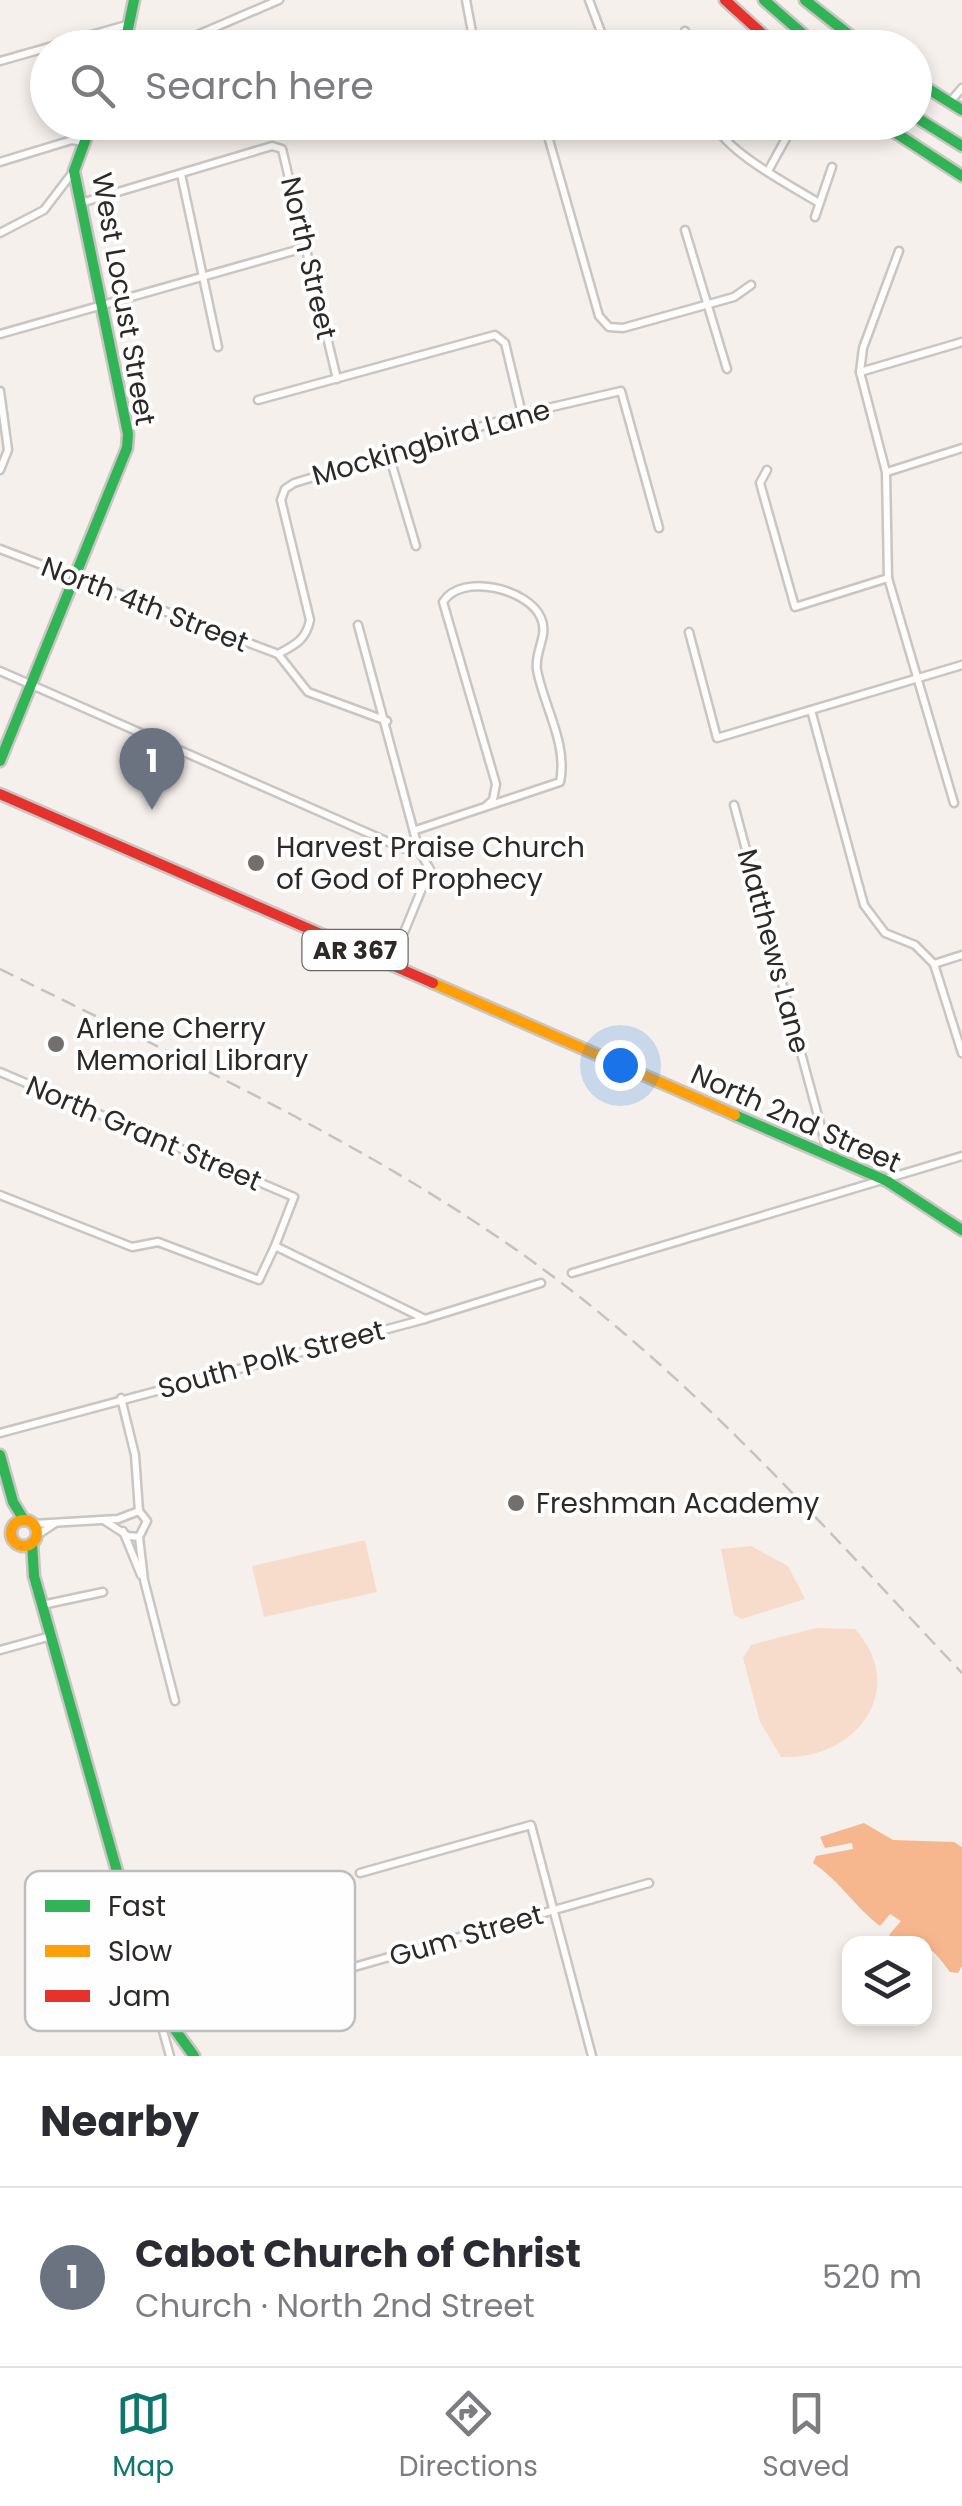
<!DOCTYPE html>
<html lang="en">
<head>
<meta charset="utf-8">
<style>
	body { margin:0; font-family:Poppins,sans-serif; background:#f7f7f7; color:#2b2b33 }
	.controls { position:absolute; right:30px; bottom:30px; display:grid; overflow:hidden; border-radius:20px; box-shadow:0 5px 15px #0003 }
	.controls button { width:90px; height:90px; display:grid; place-items:center; padding:0; border:0; border-bottom:2px solid #e1e1e2; background:#fff; color:#2b2b33; font:50px sans-serif }
	.you { position:absolute; left:620px; top:1065px; width:35px; height:35px; margin:-25px; border:8px solid #fff; border-radius:50%; background:#1a73e8; box-shadow:0 0 0 15px #1a73e833 }
	.badge { display:grid; place-items:center; width:65px; height:65px; border-radius:50%; background:#0f766e; color:#fff; font-size:32px; font-weight:700 }
	.pin { position:absolute; translate:-50% -82px; filter:drop-shadow(0 2px 5px #0008) }
	.pin::after { content:''; position:absolute; top:52px; width:35px; height:30px; background:inherit; clip-path:polygon(0 0,100% 0,50% 100%) }
	.list { margin:0; padding:0; list-style:none }
	h2 { display:flex; justify-content:space-between; align-items:center; height:130px; margin:0; padding:0 40px; font-size:42px }
	h2 small { font-size:32px; font-weight:400; color:#7c7c81 }
	.list li { display:grid; grid-template-columns:65px 1fr auto; gap:30px; align-items:center; box-sizing:border-box; height:180px; padding:0 40px; border-top:2px solid #e1e1e2 }
	.list b { display:block; font-size:38px; white-space:nowrap }
	.list p { margin:0; font-size:32px; white-space:nowrap; color:#7c7c81 }
	.list em { font-size:32px; font-style:normal; color:#7c7c81 }
	.icon { flex:none; width:55px; height:55px; fill:none; stroke:currentColor; stroke-width:2; stroke-linecap:round; stroke-linejoin:round }
	.map { position:relative; flex:none; width:962px; height:2056px; overflow:hidden }
	.search { position:absolute; background:#fff; box-shadow:0 5px 15px #0003; left:30px; right:30px; top:30px; height:110px; display:flex; align-items:center; gap:25px; box-sizing:border-box; padding:0 35px; border-radius:55px; color:#7c7c81; font-size:38px }
	.sheet { height:310px; background:#fff }
	nav { display:flex; justify-content:space-around; align-items:center; box-sizing:border-box; height:140px; border-top:2px solid #e1e1e2; background:#fff; font-size:28px; color:#7c7c81 }
	nav a { display:grid; justify-items:center; gap:5px }
	nav .on { color:#0f766e }
	.map>svg:first-child { display:block }
	.green { fill:#f8dccb }
	.water { fill:#f7b78e }
	.lines { fill:none; stroke-linecap:round; stroke-linejoin:round }
	.street-casing { stroke:#c9c5c2; stroke-width:11 }
	.fast-casing { stroke:#c9c5c2; stroke-width:15 }
	.slow-casing { stroke:#c9c5c2; stroke-width:15 }
	.jam-casing { stroke:#c9c5c2; stroke-width:15 }
	.street { stroke:#fefdfc; stroke-width:6 }
	.fast { stroke:#30b455; stroke-width:10 }
	.slow { stroke:#ff9f0a; stroke-width:10 }
	.jam { stroke:#e5322d; stroke-width:10 }
	.rail { stroke:#c4c2c2; stroke-width:2.5; stroke-dasharray:15 8; stroke-linecap:butt }
	.poi-dot { fill:#736f6c; stroke:#fefefe; stroke-width:4 }
	.labels { text-anchor:middle; stroke-width:8; stroke-linejoin:round; paint-order:stroke }
	.shield { fill:#fefefe; stroke:#6c6968; stroke-width:2.5 }
	.shield-label { font-size:25px; font-weight:bold; fill:#2d2927 }
	.street-label { font-size:28px; fill:#2d2927; stroke:#fefefe }
	.poi-label { font-size:28px; fill:#2d2927; stroke:#fefefe; text-anchor:start }
	.key { fill:#fefefe; stroke:#bfbebe; stroke-width:2.5 }
	.key-label { font-size:28px; fill:#2d2927 }
</style>
</head>
<body>
<div class="map">
<svg width="962" height="2056" viewBox="0 0 962 2056">
	<rect width="100%" height="100%" fill="#f6f0ec"/>
	<g class="green">
		<path d="M365 1540 377 1592 264 1617 252 1566Z"/>
		<path d="M751 1546 788 1566 805 1599 742 1619 734 1615 721 1549Z"/>
		<path d="M816 1628 855 1629C910 1690 855 1761 781 1757L760 1722 743 1658 751 1645Z"/>
	</g>
	<path class="water" d="M864 1823 893 1840 954 1842 962 1847V1966L958 1973 950 1972C933 1948 922 1939 893 1939L889 1935 901 1921 890 1914 880 1926C852 1904 842 1883 813 1863L816 1856 853 1849 852 1843 825 1848 820 1837Z"/>
	<g class="lines">
		<defs>
			<g id="street">
				<path d="M466 0 475 48"/>
				<path d="M589 0 607 48"/>
				<path d="M685 31 688 48"/>
				<path d="M167 48 279 0"/>
				<path d="M0 61 130 24"/>
				<path d="M950 102 962 88"/>
				<path d="M544 122 599 316 609 327 623 328 734 297 751 285"/>
				<path d="M713 122C727 153 790 185 819 203"/>
				<path d="M721 135 728 122"/>
				<path d="M0 162 72 140 83 142"/>
				<path d="M768 171 795 122"/>
				<path d="M181 174 218 347"/>
				<path d="M81 203 272 146 282 149 337 379"/>
				<path d="M815 217 832 167"/>
				<path d="M685 230 727 369"/>
				<path d="M0 233 44 210 73 172"/>
				<path d="M0 334 304 248"/>
				<path d="M860 372 863 348 899 251"/>
				<path d="M0 391 8 450 0 470"/>
				<path d="M258 400 495 335 505 343 522 414"/>
				<path d="M389 455 416 546"/>
				<path d="M767 470 760 483 795 607 888 578"/>
				<path d="M887 472 962 448"/>
				<path d="M0 549 278 654 308 692 387 721"/>
				<path d="M358 625 419 851 430 869 391 964"/>
				<path d="M689 632 717 738 962 665"/>
				<path d="M278 654C295 645 306 640 310 620L281 500 285 489 294 483 522 414 621 391 659 528"/>
				<path d="M0 671 402 848 419 851"/>
				<path d="M811 710 864 905 885 933 915 945 934 964 962 1053"/>
				<path d="M954 803 888 578 886 472 860 372 962 342"/>
				<path d="M734 805 828 1153"/>
				<path d="M416 830 560 782C568 744 544 707 537 670 534 651 549 636 541 618 529 589 462 572 443 602L496 784 493 800 487 805"/>
				<path d="M934 964 962 955"/>
				<path d="M0 1072 294 1197 275 1246"/>
				<path d="M0 1195 132 1247 158 1242 259 1280 275 1246 425 1319"/>
				<path d="M572 1273 962 1156"/>
				<path d="M121 1398 135 1455 139 1511 147 1521 139 1537 144 1580 175 1701"/>
				<path d="M0 1433 425 1319 541 1283"/>
				<path d="M105 1521 128 1536 139 1537"/>
				<path d="M33 1524 118 1519 139 1511"/>
				<path d="M123 1531 141 1575"/>
				<path d="M36 1536 54 1524"/>
				<path d="M42 1605 103 1592"/>
				<path d="M0 1650 51 1636"/>
				<path d="M360 1873 531 1825 592 2056"/>
				<path d="M170 2056 163 2031 168 2020 649 1883"/>
			</g>
			<g id="fast">
				<path d="M764 0 819 48"/>
				<path d="M805 0 866 48"/>
				<path d="M124 48 134 0"/>
				<path d="M914 80 962 110"/>
				<path d="M914 116 962 146"/>
				<path d="M879 122 962 176"/>
				<path d="M0 761 127 448 128 434 74 171 92 122"/>
				<path d="M735 1115 887 1181 962 1230"/>
				<path d="M0 1455 13 1502 24 1520"/>
				<path d="M32 1543 34 1576 140 1953 168 2020 194 2056"/>
			</g>
			<g id="slow">
				<path d="M433 983 735 1115"/>
				<circle cx="24" cy="1533" r="13"/>
			</g>
			<g id="jam">
				<path d="M725 0 778 48"/>
				<path d="M0 794 433 983"/>
			</g>
		</defs>
		<use href="#street" class="street-casing"/>
		<use href="#fast" class="fast-casing"/>
		<use href="#slow" class="slow-casing"/>
		<use href="#jam" class="jam-casing"/>
		<use href="#street" class="street"/>
		<use href="#fast" class="fast"/>
		<use href="#slow" class="slow"/>
		<use href="#jam" class="jam"/>
		<path class="rail" d="M0 969C189 1063 386 1151 555 1278 708 1393 831 1535 962 1673"/>
	</g>
	<g class="poi-dot">
		<circle cx="256" cy="863" r="10"/>
		<circle cx="56" cy="1044" r="10"/>
		<circle cx="516" cy="1503" r="10"/>
	</g>
	<g class="labels">
		<rect class="shield" x="302.5" y="930" width="105" height="40" rx="8"/>
		<g class="shield-label">
			<text x="355" y="959">AR 367</text>
		</g>
		<g class="street-label">
			<text transform="translate(309 258) rotate(77)" y="10">North Street</text>
			<text transform="translate(124 299) rotate(80)" y="10">West Locust Street</text>
			<text transform="translate(431 442) rotate(-16)" y="10">Mockingbird Lane</text>
			<text transform="translate(145 604) rotate(21)" y="10">North 4th Street</text>
			<text transform="translate(774 951) rotate(75)" y="10">Matthews Lane</text>
			<text transform="translate(796 1118) rotate(24)" y="10">North 2nd Street</text>
			<text transform="translate(144 1133) rotate(23)" y="10">North Grant Street</text>
			<text transform="translate(271 1359) rotate(-15)" y="10">South Polk Street</text>
			<text transform="translate(466 1935) rotate(-16)" y="10">Gum Street</text>
		</g>
		<g class="poi-label">
			<text x="276" y="857">Harvest Praise Church<tspan x="276" dy="32">of God of Prophecy</tspan></text>
			<text x="76" y="1038">Arlene Cherry<tspan x="76" dy="32">Memorial Library</tspan></text>
			<text x="536" y="1513">Freshman Academy</text>
		</g>
	</g>
	<rect x="25" y="1871" width="330" height="160" rx="15" class="key"/>
	<rect x="45" y="1900" width="45" height="12" fill="#30b455"/>
	<rect x="45" y="1945" width="45" height="12" fill="#ff9f0a"/>
	<rect x="45" y="1990" width="45" height="12" fill="#e5322d"/>
	<g class="key-label">
		<text x="108" y="1916">Fast</text>
		<text x="108" y="1961">Slow</text>
		<text x="108" y="2006">Jam</text>
	</g>
</svg>
<div class="controls">
<button><svg class="icon" aria-label="layers" viewBox="0 0 24 24"><path d="M12 4l9 5-9 5-9-5zM3 14l9 5 9-5"/></svg></button>
</div>
<div class="you"></div>
<div class="pin badge" style="left:152px;top:810px;background:#6b7280">1</div>
<div class="search"><svg class="icon" aria-label="search" viewBox="0 0 24 24"><circle cx="10" cy="10" r="6"/><path d="M15 15l6 6"/></svg>Search here</div>
</div>
<section class="sheet">
<h2>Nearby<small></small></h2>
<ul class="list">
<li><span class="badge" style="background:#6b7280">1</span><div><b>Cabot Church of Christ</b><p>Church · North 2nd Street</p></div><em>520 m</em></li>
</ul>
</section>
<nav>
<a class="on"><svg class="icon" aria-label="map" viewBox="0 0 24 24"><path d="M3 6l6-2 6 2 6-2v14l-6 2-6-2-6 2zM9 4v14M15 6v14"/></svg>Map</a>
<a><svg class="icon" aria-label="directions" viewBox="0 0 24 24"><path d="M12 3l9 9-9 9-9-9zM9 14v-3h6M13 9l2 2-2 2"/></svg>Directions</a>
<a><svg class="icon" aria-label="saved" viewBox="0 0 24 24"><path d="M7 4h10v16l-5-4-5 4z"/></svg>Saved</a>
</nav>
</body>
</html>
